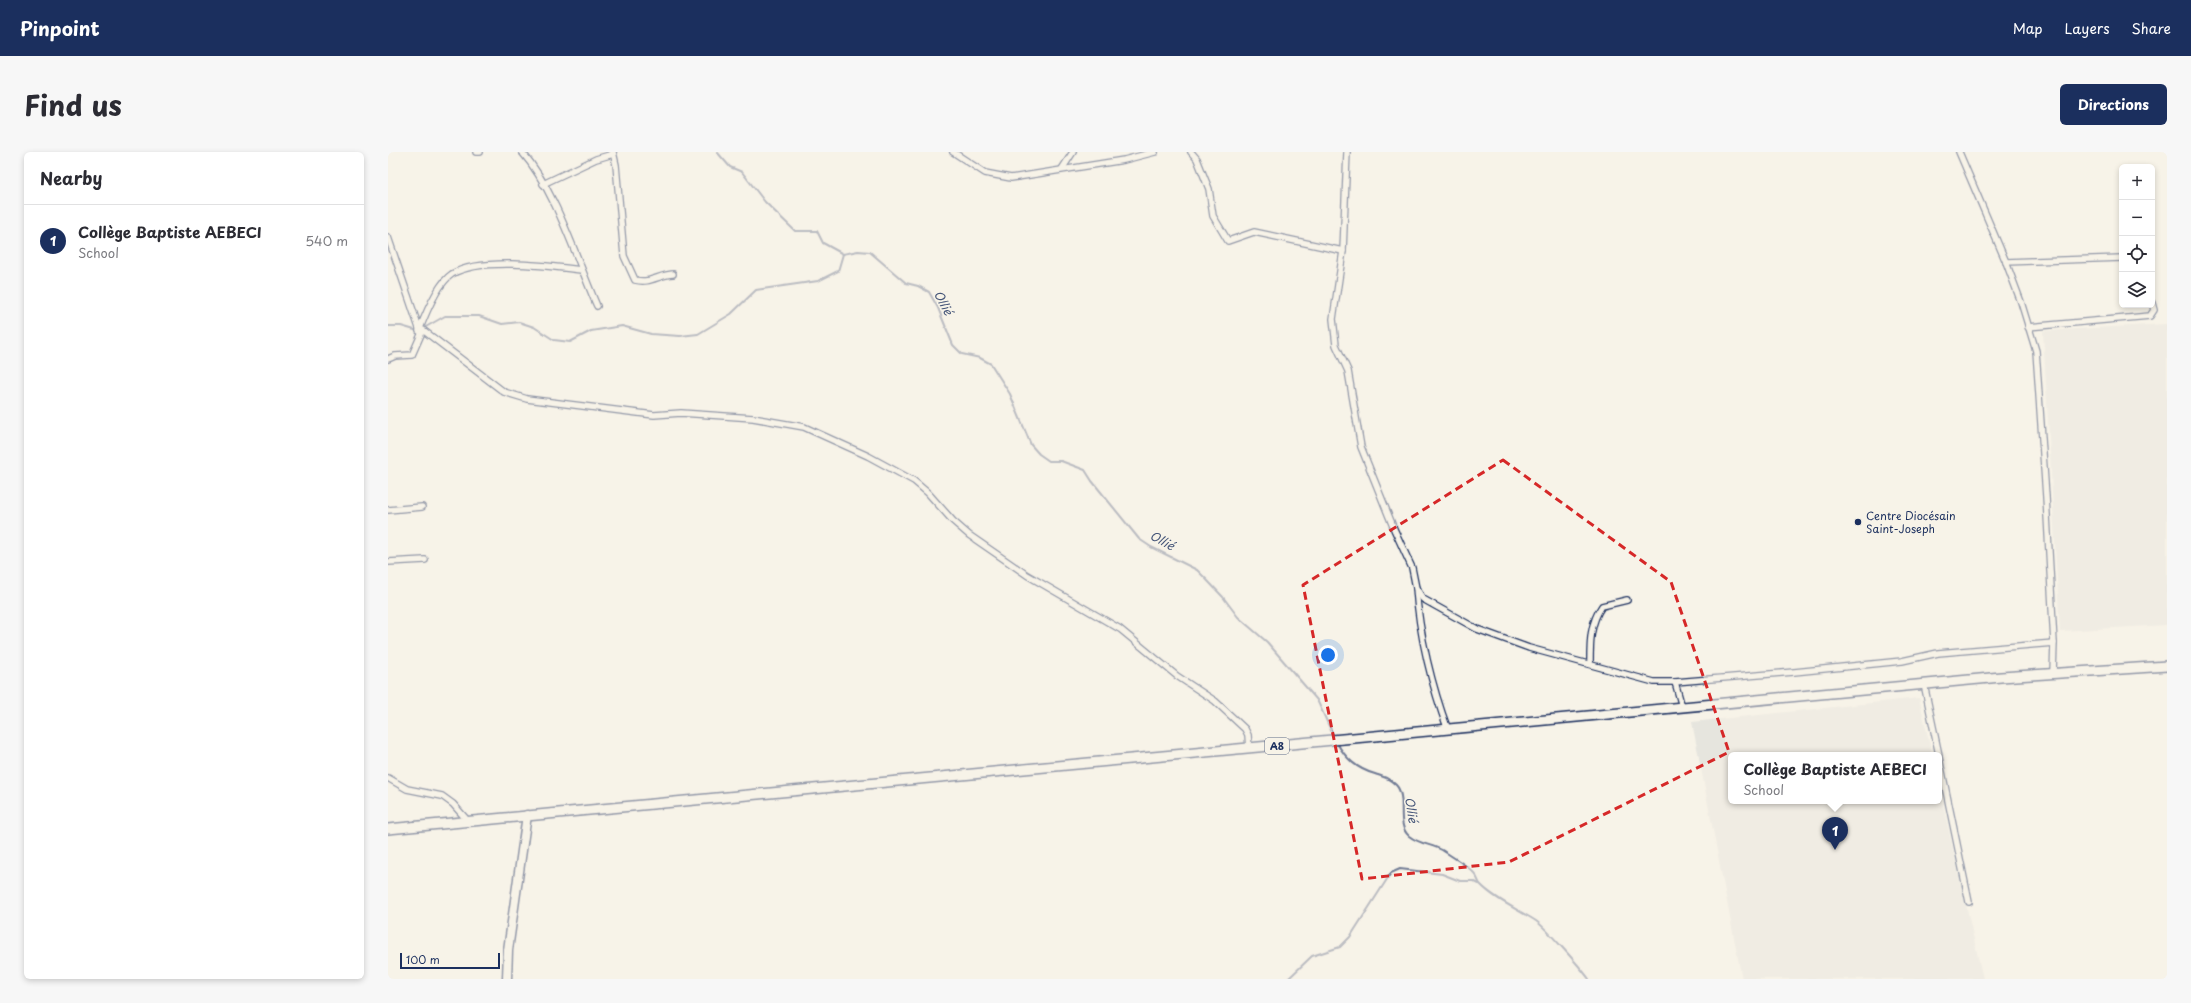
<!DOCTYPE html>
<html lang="en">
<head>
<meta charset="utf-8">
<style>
	body { margin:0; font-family:"Playpen Sans",sans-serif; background:#f7f7f7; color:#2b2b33 }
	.controls { position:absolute; right:12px; top:12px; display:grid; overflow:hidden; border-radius:6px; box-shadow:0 2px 6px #0003 }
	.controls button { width:36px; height:36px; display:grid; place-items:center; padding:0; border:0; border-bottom:1px solid #e1e1e2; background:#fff; color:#2b2b33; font:20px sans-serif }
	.scale { position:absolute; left:12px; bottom:10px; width:100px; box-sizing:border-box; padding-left:4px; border:2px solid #1b2f5e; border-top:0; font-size:11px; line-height:14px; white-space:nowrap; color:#1b2f5e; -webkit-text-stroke:3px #f7f3e8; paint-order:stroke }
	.you { position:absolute; left:940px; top:503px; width:14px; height:14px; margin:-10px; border:3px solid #fff; border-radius:50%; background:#1a73e8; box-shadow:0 0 0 6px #1a73e833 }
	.badge { display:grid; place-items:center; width:26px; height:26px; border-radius:50%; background:#1b2f5e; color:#fff; font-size:13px; font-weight:700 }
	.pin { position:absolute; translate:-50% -33px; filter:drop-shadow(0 1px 2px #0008) }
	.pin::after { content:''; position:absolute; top:21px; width:14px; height:12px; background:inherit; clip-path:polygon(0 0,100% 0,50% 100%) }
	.popup { position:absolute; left:1340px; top:600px; width:214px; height:52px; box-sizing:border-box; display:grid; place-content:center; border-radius:6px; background:#fff; filter:drop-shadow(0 1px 3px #0005); font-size:13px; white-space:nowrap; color:#7c7c81 }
	.popup b { font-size:15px; color:#2b2b33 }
	.popup::after { content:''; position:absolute; left:50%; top:100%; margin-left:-8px; border:8px solid transparent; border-top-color:#fff }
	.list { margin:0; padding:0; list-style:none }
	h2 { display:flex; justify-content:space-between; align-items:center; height:52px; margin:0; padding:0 16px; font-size:17px }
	h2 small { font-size:13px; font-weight:400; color:#7c7c81 }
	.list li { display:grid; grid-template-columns:26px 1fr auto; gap:12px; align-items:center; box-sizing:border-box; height:72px; padding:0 16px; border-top:1px solid #e1e1e2 }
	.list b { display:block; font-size:15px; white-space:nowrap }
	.list p { margin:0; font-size:13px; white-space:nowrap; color:#7c7c81 }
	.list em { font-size:13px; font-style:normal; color:#7c7c81 }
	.icon { flex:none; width:22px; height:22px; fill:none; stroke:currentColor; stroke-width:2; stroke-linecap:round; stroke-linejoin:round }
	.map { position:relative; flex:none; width:1779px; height:827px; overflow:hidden; border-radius:6px }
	header { display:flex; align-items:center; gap:24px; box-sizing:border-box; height:56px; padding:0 20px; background:#1b2f5e; color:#fff }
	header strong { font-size:19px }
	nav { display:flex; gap:22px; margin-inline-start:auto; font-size:14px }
	.intro { display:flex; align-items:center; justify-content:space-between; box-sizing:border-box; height:96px; padding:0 24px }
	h1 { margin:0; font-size:28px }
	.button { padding:10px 18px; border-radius:6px; background:#1b2f5e; color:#fff; font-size:14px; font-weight:700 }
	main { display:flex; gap:24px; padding:0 24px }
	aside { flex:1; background:#fff; border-radius:6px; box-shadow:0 2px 6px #0003 }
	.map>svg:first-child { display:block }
	.built { fill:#e6e5de }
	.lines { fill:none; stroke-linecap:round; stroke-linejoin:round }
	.stream { stroke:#727c95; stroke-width:2 }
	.street-casing { stroke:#1b2f5e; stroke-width:8 }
	.secondary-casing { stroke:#1b2f5e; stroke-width:11 }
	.primary-casing { stroke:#1b2f5e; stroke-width:12 }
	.street { stroke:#f7f3e8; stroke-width:5.5 }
	.secondary { stroke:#f7f3e8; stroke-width:8 }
	.primary { stroke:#f7f3e8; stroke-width:9 }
	.marked { fill:none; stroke:#d62828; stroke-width:3; stroke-dasharray:8 5; stroke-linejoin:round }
	.poi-dot { fill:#1b2f5e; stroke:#f7f3e8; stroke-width:1.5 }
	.labels { text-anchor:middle; stroke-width:3; stroke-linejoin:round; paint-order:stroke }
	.shield { fill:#f7f3e8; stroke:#5d6a87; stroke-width:1 }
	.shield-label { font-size:10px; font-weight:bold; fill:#1b2f5e }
	.poi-label { font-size:11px; fill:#1b2f5e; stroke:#f7f3e8; text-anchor:start }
	.water-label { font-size:12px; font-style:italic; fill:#465679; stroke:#f7f3e8 }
</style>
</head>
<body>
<header>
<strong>Pinpoint</strong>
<nav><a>Map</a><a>Layers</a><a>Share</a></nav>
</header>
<div class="intro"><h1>Find us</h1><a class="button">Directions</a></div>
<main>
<aside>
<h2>Nearby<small></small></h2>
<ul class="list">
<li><span class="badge">1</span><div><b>Collège Baptiste AEBECI</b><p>School</p></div><em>540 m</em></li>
</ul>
</aside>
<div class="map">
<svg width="1779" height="827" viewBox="0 0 1779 827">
	<rect width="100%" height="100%" fill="#f7f3e8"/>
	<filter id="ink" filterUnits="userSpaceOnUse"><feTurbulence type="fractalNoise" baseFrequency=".025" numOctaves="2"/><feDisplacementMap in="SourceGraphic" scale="8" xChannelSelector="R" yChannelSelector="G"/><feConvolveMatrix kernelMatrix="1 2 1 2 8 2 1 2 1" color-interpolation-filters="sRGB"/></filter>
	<g filter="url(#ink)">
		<g class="built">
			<path d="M1779 172V473L1672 479 1655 179Z"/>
			<path d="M1531 546 1544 603H1343V649H1551V635L1595 827H1354L1304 570Z"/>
		</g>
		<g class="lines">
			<g class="stream">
				<path d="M329 0 342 15 354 20 377 50 407 79H429L435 91 455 102 470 99 482 100 518 131 530 134 541 140 550 156 565 193 574 202 592 206 603 212 622 242 643 293 651 302 661 309H673L697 318 704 329 751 387 763 395 809 418 818 427 835 445 850 465 879 490 929 548 946 585"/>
				<path d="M0 174H13L30 179"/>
				<path d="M36 176 57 164H91L114 172 131 170 146 175 166 188 182 190 203 179 234 174 263 182 292 184 310 182 343 162 368 138 430 129 450 119 455 102"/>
				<path d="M949 591C958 607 969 617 987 622 996 625 1001 626 1008 633 1020 646 1007 672 1021 684 1032 693 1046 692 1057 700 1066 706 1079 713 1086 721 1089 724 1090 729 1092 732 1106 747 1131 758 1148 769 1158 776 1193 816 1201 827"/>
				<path d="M900 827 924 804 952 795 962 785 1003 721 1012 717 1054 722 1072 729H1085L1091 732"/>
			</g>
			<defs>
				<g id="street">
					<path d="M88 0H92"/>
					<path d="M134 0C168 39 188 106 209 154"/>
					<path d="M225 0 228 13 236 104 247 128C262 132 270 123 285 122"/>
					<path d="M565 0 597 21 623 26 736 8 767 0"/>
					<path d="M803 0 809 7 821 37 825 64 840 89 866 80 955 99"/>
					<path d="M959 0 955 99 945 167 948 193 960 219 973 295 1006 377 1024 416 1028 436 1035 447 1089 477 1141 496 1266 530H1287L1406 520 1514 509 1550 501 1666 491"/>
					<path d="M1571 0 1618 110 1633 150 1648 199 1658 345 1666 491 1665 521"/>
					<path d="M674 17 685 0"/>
					<path d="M155 32 208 7 225 2"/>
					<path d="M0 85 32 179"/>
					<path d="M1618 110 1734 106"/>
					<path d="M1640 175 1762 164 1766 158 1764 151"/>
					<path d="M31 179C37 163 49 132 64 122 93 105 160 114 193 118"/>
					<path d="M0 207 7 204 24 203 35 178 116 240 139 247 266 263 293 261 365 266 416 275 480 304 526 329 540 341 565 369 581 383 639 423 732 477 789 524 827 549 857 577 860 583 861 597"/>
					<path d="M0 358 34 355"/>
					<path d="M0 410 37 408"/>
					<path d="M1028 436C1031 482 1044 535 1060 578"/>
					<path d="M1202 511C1202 490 1202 471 1214 454L1239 448"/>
					<path d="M1287 530 1294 555"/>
					<path d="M1536 532 1551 603"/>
					<path d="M1551 605 1581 750"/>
					<path d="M0 626 19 637 54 644 65 652 79 668"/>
				</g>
				<path id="secondary" d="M119 827 120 798 139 663"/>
				<path id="primary" d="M0 677 1613 525 1779 514"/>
			</defs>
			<use href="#street" class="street-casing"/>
			<use href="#secondary" class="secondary-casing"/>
			<use href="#primary" class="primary-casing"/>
			<use href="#street" class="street"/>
			<use href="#secondary" class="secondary"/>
			<use href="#primary" class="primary"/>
		</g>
	</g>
	<path d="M0 0H1779V827H0ZM1115 308 1283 430 1341 600 1121 710 974 727 915 433Z" fill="#f7f3e8" fill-opacity=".55" fill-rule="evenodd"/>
	<path class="marked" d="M1115 308 1283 430 1341 600 1121 710 974 727 915 433Z"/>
	<circle class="poi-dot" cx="1470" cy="370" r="4"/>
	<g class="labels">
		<rect class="shield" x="877" y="586" width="24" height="16" rx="3"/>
		<g class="shield-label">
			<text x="889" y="598">A8</text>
		</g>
		<g class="poi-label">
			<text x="1478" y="368">Centre Diocésain<tspan x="1478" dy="13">Saint-Joseph</tspan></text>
		</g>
		<g class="water-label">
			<text transform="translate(555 151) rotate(62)" y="4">Ollié</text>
			<text transform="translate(774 389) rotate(29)" y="4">Ollié</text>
			<text transform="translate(1023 658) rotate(81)" y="4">Ollié</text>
		</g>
	</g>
</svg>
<div class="controls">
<button>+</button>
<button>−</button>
<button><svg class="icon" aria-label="locate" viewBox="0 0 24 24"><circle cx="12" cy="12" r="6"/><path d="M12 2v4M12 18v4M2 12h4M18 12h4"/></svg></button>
<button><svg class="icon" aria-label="layers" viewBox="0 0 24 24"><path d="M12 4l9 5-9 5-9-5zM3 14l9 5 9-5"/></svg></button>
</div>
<div class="scale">100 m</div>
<div class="you"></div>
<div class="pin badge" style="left:1447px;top:698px">1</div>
<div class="popup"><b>Collège Baptiste AEBECI</b>School</div>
</div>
</main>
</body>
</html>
